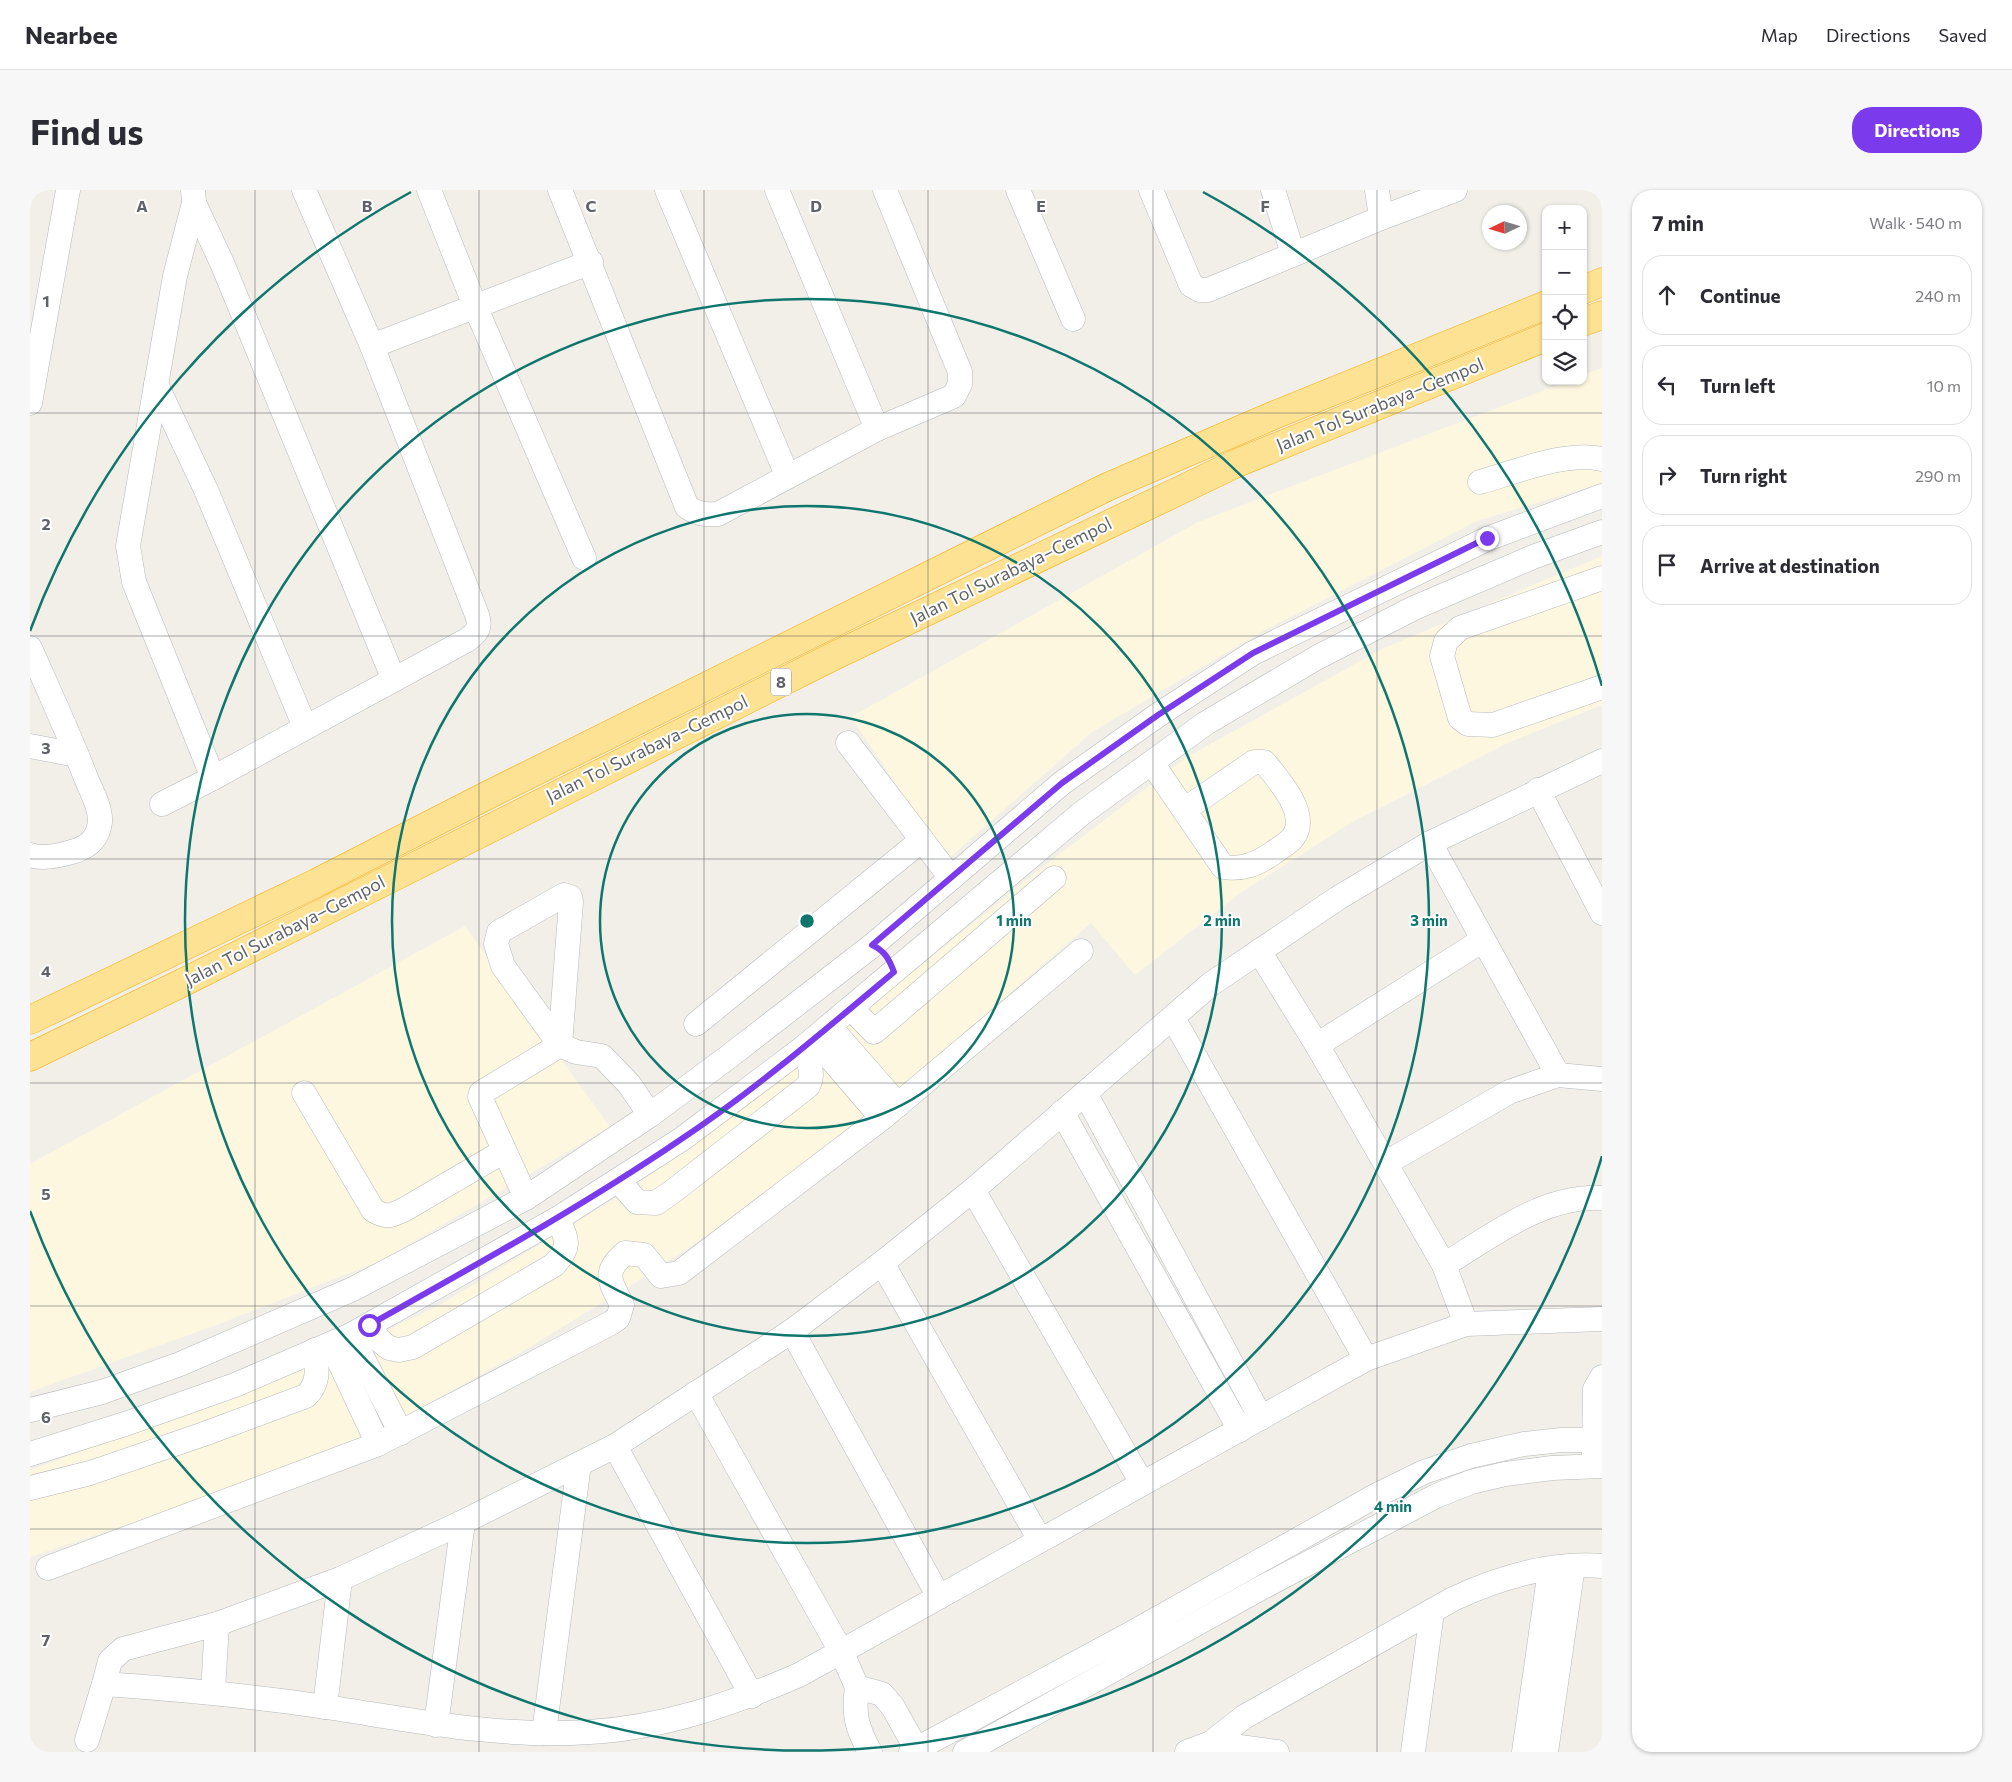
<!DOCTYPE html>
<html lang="en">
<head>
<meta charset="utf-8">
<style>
	body { margin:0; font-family:Commissioner,sans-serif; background:#f7f7f7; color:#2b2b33 }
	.controls { position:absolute; right:15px; top:15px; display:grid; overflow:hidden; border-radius:10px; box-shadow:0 1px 4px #0004 }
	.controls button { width:45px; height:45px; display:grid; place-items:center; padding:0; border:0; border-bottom:1px solid #e1e1e2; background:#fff; color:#2b2b33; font:25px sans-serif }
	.compass { position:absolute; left:1452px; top:15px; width:45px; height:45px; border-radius:50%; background:#fff; box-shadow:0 1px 4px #0004; rotate:266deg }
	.stop { position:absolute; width:15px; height:15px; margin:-11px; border:4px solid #7c3aed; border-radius:50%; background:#fff }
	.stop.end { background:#7c3aed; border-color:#fff; box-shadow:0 1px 5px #0008 }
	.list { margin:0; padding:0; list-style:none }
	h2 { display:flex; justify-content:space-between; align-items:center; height:65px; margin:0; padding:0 20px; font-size:21px }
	h2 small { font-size:16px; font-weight:400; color:#7c7c81 }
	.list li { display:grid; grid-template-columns:32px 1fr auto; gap:15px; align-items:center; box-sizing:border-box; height:80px; margin:0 10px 10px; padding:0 10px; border:1px solid #e1e1e2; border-radius:20px }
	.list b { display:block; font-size:19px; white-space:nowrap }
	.list em { font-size:16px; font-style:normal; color:#7c7c81 }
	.icon { flex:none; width:28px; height:28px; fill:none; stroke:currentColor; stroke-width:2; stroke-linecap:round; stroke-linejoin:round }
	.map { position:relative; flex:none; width:1572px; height:1562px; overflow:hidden; border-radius:20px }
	header { display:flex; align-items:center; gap:30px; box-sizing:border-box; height:70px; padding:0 25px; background:#fff; border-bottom:1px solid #e1e1e2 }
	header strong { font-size:24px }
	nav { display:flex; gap:28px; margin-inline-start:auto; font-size:18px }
	.intro { display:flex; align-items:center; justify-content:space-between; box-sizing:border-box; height:120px; padding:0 30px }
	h1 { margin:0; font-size:35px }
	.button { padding:12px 22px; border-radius:20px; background:#7c3aed; color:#fff; font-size:18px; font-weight:700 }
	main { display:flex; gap:30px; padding:0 30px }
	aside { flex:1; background:#fff; border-radius:20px; box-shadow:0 1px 4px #0004 }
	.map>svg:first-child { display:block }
	.commercial { fill:#fef7e0 }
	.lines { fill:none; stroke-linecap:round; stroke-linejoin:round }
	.minor-casing { stroke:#b5b8bc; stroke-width:25 }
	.highway-casing { stroke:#f9ab00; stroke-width:29 }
	.minor { stroke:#fff; stroke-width:24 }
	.highway { stroke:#fde293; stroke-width:28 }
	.route { stroke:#7c3aed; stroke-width:6 }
	.grid { fill:none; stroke:#5f6368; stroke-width:1; stroke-opacity:0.55 }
	.ring { fill:none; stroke:#0f766e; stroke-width:2.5 }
	.labels { text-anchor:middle; stroke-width:4; stroke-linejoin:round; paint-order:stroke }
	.shield { fill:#fff; stroke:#8f9295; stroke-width:1 }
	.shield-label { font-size:16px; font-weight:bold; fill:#5f6368 }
	.street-label { font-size:18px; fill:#5f6368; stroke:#fff }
	.grid-label { font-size:16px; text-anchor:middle; font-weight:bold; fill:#5f6368; stroke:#fff; stroke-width:4; stroke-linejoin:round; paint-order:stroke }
	.centre { fill:#0f766e; stroke:#fff; stroke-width:2.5 }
	.ring-label { font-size:15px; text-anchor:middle; font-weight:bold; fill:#0f766e; stroke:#fff; stroke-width:4; stroke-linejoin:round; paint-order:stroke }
</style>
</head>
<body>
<header>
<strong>Nearbee</strong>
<nav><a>Map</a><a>Directions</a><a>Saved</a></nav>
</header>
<div class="intro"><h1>Find us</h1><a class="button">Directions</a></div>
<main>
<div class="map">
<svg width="1572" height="1562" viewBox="0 0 1572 1562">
	<rect width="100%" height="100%" fill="#f1efe8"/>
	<g class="commercial">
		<path d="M1572 178V293L1447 331 1233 441 1062 542 917 670 821 527 1168 332 1538 191H1553V185Z"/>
		<path d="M1572 366V515L1480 552 1324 631 1209 704 1105 785 1061 733 877 892 722 1016 606 1092 493 1161 345 1243 158 1314 0 1367V1280L275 1179 408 1116 606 996 780 865 1009 680 1157 567 1352 459Z"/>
		<path d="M435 736 580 937 350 1071 189 1134 0 1202V974Z"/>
	</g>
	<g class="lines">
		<defs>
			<g id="minor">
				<path d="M163 0 164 13 145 86 98 356 104 392 183 588"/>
				<path d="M399 0 445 116 554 368"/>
				<path d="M530 0 657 317C668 324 675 325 688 324L847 239 924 206 930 194V182L855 0"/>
				<path d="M637 0 757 285"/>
				<path d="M747 0 847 239"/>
				<path d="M988 0 1043 129"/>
				<path d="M1121 0 1161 95 1170 100H1178L1351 28 1425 0"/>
				<path d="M1243 0 1263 64"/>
				<path d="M1347 0 1351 28"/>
				<path d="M164 13 192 73 364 490"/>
				<path d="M342 156 561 72"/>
				<path d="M126 194 176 300 275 537"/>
				<path d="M0 213 38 0"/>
				<path d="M1450 292C1486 282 1535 261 1572 269"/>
				<path d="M1572 388 1430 438 1416 451 1412 466 1430 528 1438 534 1463 535 1572 497"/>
				<path d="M0 458C19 501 39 544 56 588 61 601 71 617 70 632 68 648 60 656 45 661 32 665 13 670 0 665"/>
				<path d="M818 553 921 688"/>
				<path d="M0 556 47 565"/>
				<path d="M1572 571 1400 653 1308 708 1181 794 943 1000 852 1073 762 1141 585 1256 433 1332 310 1389 187 1434 93 1459 80 1471 74 1494C148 1499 222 1506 296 1517 383 1530 469 1548 559 1542 633 1538 702 1514 769 1485L1336 1169 1436 1134 1572 1129"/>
				<path d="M1122 573 1193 677C1213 680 1227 674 1243 663 1249 658 1260 653 1264 646 1279 623 1248 589 1234 572H1224L1154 620"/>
				<path d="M1508 600 1572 723"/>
				<path d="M132 614 183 588 437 450C448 442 451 437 447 425L342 156 274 0"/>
				<path d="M1400 653 1528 885"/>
				<path d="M1229 761 1287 855 1414 1075 1436 1134"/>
				<path d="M821 818 844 842 1024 688"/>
				<path d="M1143 828 1336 1169"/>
				<path d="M666 834 892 650"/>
				<path d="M799 836 868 915"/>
				<path d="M784 849 852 928"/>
				<path d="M1287 855 1453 750"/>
				<path d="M274 903 343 1020C357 1029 364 1025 377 1018L474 961"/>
				<path d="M1055 903 1231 1228"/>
				<path d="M1032 922 1210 1240"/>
				<path d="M1356 973 1479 902 1528 885 1572 889"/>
				<path d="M588 990 607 1012 626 1013 642 1002 778 896C785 884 778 869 773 858"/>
				<path d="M943 1000 1112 1293"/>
				<path d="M496 1008 450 907 451 903 530 855 541 712 540 707 534 705 469 742 466 754 473 776 530 855 546 862 572 866 599 894 620 925"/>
				<path d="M852 1073 1010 1350"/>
				<path d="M1414 1075C1462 1046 1512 1005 1572 1008"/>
				<path d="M339 1135 349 1150 359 1158 369 1160 383 1157 524 1075C540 1058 539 1050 527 1029"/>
				<path d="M762 1141 909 1407"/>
				<path d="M321 1145 371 1243"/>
				<path d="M301 1154 348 1254"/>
				<path d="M666 1203 812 1463 827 1497"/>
				<path d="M0 1220 72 1202 150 1174 323 1099 496 1008 620 925 697 868 843 755 1032 593 1128 525 1223 463 1457 349 1572 306"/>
				<path d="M585 1256 722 1506"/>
				<path d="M0 1264 98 1233 205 1195 321 1145 527 1029 652 949 773 858 1052 623 1176 533 1288 467 1384 418 1503 367 1572 342"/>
				<path d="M1564 1266 1565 1199 1572 1187"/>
				<path d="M0 1298 60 1283 174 1244 276 1206C290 1193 287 1177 285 1160"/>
				<path d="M18 1378 348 1254 581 1133 588 1128 592 1115C580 1091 572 1083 595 1063L614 1065 631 1086 649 1083 852 928 1051 761"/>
				<path d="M183 1501 187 1434"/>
				<path d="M295 1517 310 1389"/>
				<path d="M406 1535 433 1332"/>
				<path d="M514 1543 549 1274"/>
				<path d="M57 1550 74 1494"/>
				<path d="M1181 1553 1247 1562"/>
				<path d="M840 1562C827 1538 823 1525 827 1497L852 1504 863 1517 888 1562"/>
				<path d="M881 1562 1100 1444 1347 1305 1394 1282 1441 1266 1494 1254 1531 1250H1572"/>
				<path d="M935 1562 1231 1398 1406 1306 1441 1292 1475 1284 1522 1278 1572 1276"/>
				<path d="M1157 1562 1181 1553 1214 1527 1423 1409C1468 1388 1521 1372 1572 1376"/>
				<path d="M1383 1562 1402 1422"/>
				<path d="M1494 1562 1520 1380"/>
				<path d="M1516 1562 1543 1376"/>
			</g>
			<g id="highway">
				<path d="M1553 100 1572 92"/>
				<path d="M1553 132 1572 125"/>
				<path d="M0 830 286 693 458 605 1077 297 1242 226 1516 115"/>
				<path d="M0 867 158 790 806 465 1207 273 1516 147"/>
			</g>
		</defs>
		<use href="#minor" class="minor-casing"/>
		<use href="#highway" class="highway-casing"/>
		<use href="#minor" class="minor"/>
		<use href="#highway" class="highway"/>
	</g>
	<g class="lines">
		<path class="route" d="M339 1135C444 1076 550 1018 650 950 725 900 795 840 864 782 859 769 855 761 842 755L1032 593 1128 525 1223 463 1457 348"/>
	</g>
	<path class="grid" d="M225 0V1562M449 0V1562M674 0V1562M898 0V1562M1123 0V1562M1347 0V1562M0 223H1572M0 446H1572M0 669H1572M0 893H1572M0 1116H1572M0 1339H1572"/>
	<g class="ring">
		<circle cx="777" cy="731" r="207"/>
		<circle cx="777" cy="731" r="415"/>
		<circle cx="777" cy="731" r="622"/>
		<path d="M1572 966A829 829 0 0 1 0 1021M0 441A829 829 0 0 1 381 2M1173 2A829 829 0 0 1 1572 496"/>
	</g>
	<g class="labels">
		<rect class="shield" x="741" y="478.5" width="20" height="27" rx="4"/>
		<g class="shield-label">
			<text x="751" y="498">8</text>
		</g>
		<g class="street-label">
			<text transform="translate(1350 215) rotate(-22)" y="6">Jalan Tol Surabaya–Gempol</text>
			<text transform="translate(981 381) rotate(-26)" y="6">Jalan Tol Surabaya–Gempol</text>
			<text transform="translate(617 559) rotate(-26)" y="6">Jalan Tol Surabaya–Gempol</text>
			<text transform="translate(255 741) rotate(-27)" y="6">Jalan Tol Surabaya–Gempol</text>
		</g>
	</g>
	<g class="grid-label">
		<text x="112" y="22">A</text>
		<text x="337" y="22">B</text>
		<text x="561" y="22">C</text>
		<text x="786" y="22">D</text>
		<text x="1011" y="22">E</text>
		<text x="1235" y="22">F</text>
		<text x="16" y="117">1</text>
		<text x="16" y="340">2</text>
		<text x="16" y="564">3</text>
		<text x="16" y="787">4</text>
		<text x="16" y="1010">5</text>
		<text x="16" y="1233">6</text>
		<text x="16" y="1456">7</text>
	</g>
	<circle cx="777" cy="731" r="8" class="centre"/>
	<g class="ring-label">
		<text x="984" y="736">1 min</text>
		<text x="1192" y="736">2 min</text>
		<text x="1399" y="736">3 min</text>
		<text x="1363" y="1322">4 min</text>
	</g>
</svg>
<div class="controls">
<button>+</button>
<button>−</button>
<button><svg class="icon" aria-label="locate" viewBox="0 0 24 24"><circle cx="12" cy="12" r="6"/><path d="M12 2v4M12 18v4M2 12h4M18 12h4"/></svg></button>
<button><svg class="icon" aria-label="layers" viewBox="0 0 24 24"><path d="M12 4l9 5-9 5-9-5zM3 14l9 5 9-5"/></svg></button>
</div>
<svg class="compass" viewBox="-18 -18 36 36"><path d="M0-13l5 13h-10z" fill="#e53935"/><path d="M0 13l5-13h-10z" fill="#7c7c81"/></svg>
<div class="stop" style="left:339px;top:1135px"></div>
<div class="stop end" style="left:1457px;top:348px"></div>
</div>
<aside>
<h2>7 min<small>Walk · 540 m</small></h2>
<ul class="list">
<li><svg class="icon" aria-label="ahead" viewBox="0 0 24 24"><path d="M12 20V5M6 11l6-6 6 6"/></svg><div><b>Continue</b></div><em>240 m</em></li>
<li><svg class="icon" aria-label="left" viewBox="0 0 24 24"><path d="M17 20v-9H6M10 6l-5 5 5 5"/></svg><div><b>Turn left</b></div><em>10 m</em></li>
<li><svg class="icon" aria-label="right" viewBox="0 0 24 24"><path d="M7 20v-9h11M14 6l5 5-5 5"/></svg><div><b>Turn right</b></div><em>290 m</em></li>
<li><svg class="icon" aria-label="arrive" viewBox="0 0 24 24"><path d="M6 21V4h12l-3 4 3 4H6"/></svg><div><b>Arrive at destination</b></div></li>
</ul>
</aside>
</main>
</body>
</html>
